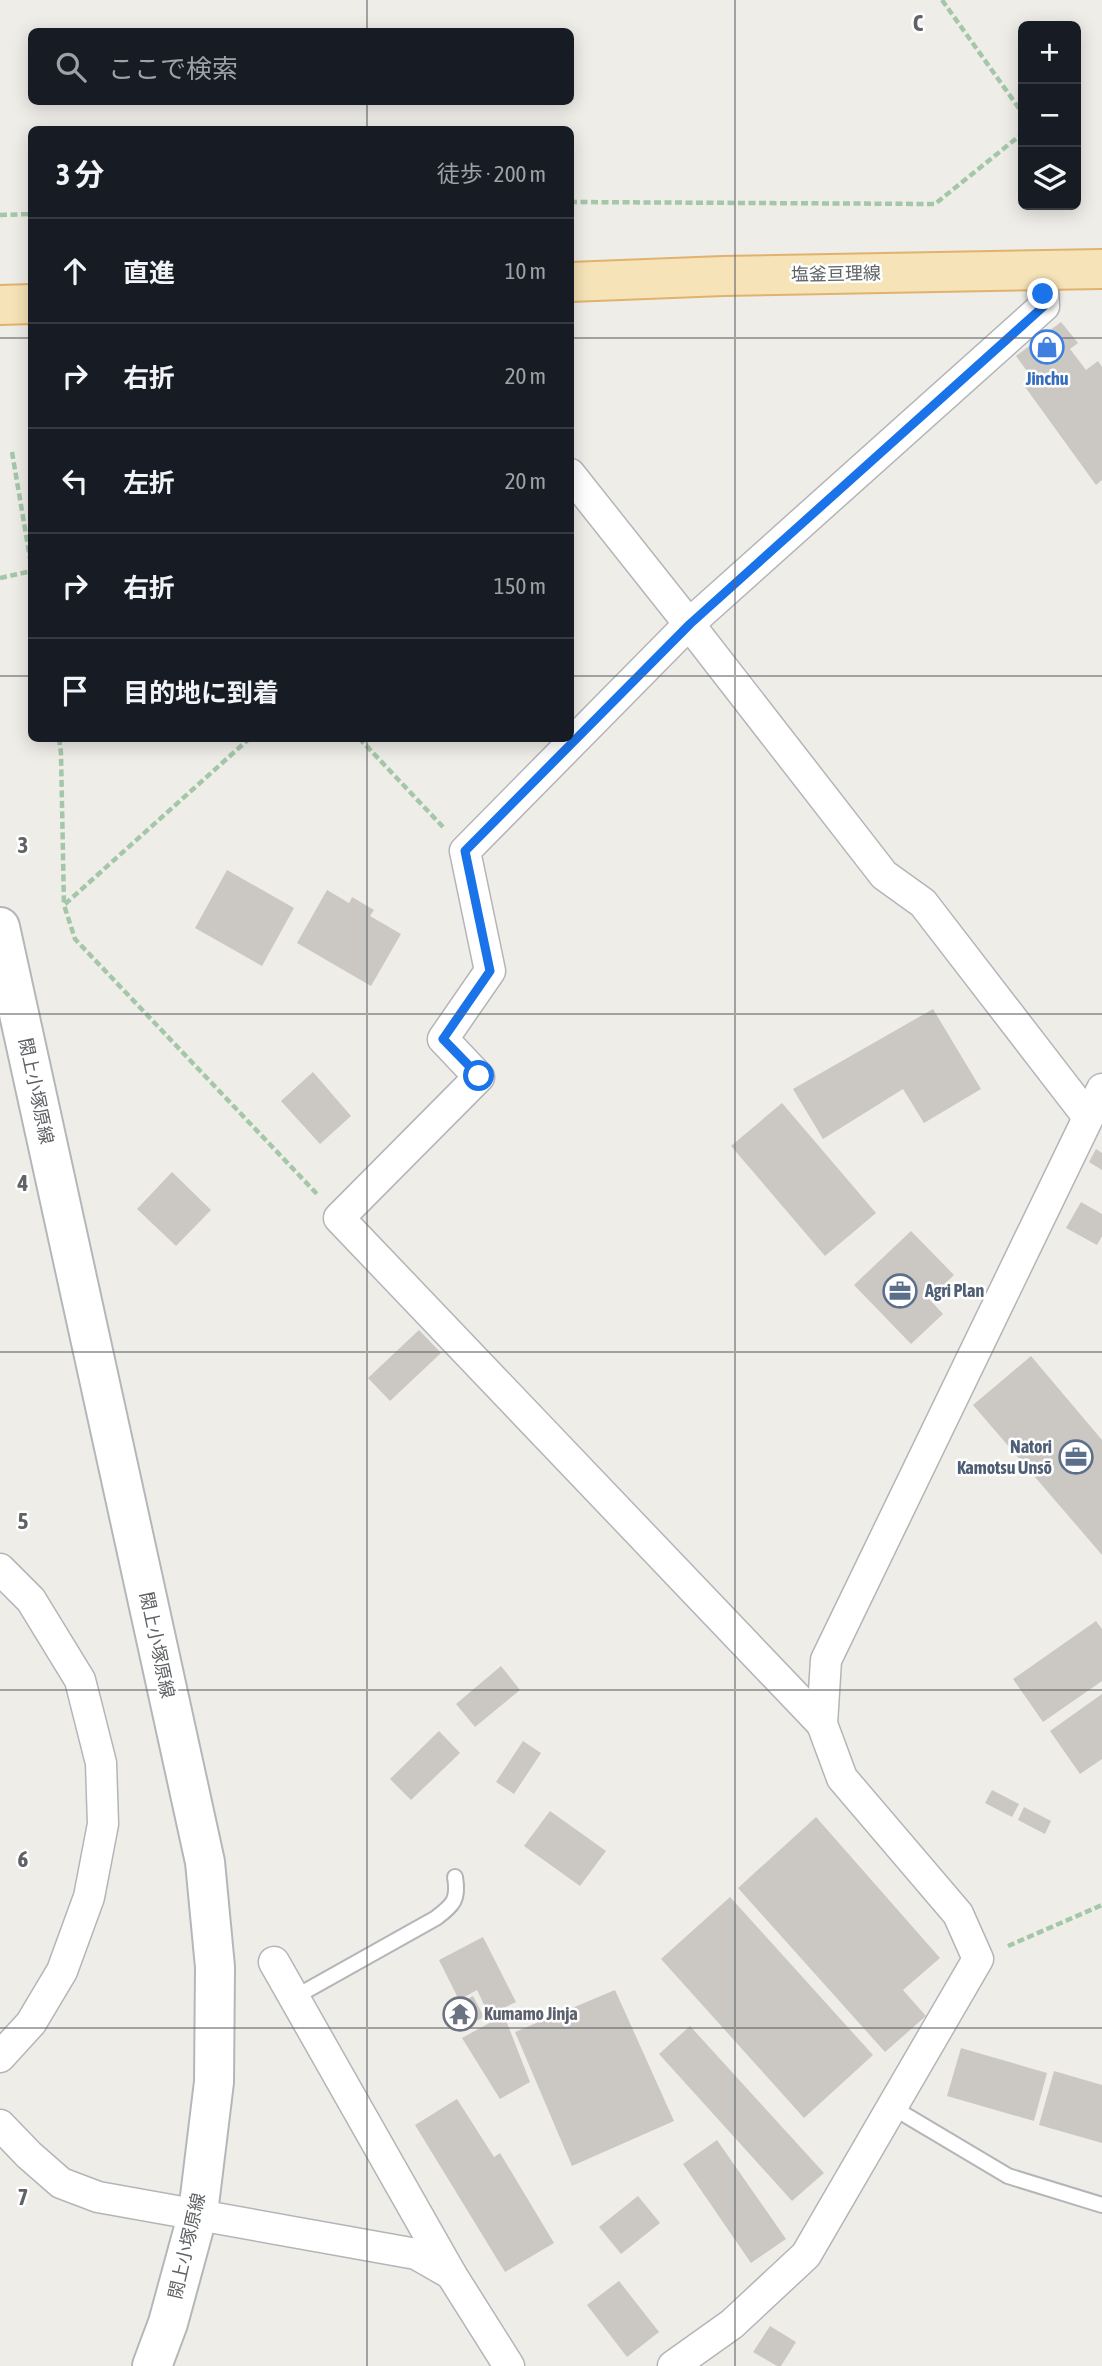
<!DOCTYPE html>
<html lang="ja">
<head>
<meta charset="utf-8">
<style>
	body { margin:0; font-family:"Asap Condensed","Noto Sans JP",sans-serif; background:#20242c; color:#f1f3f6 }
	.controls { position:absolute; right:21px; top:21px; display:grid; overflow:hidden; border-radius:10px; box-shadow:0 4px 18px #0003 }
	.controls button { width:63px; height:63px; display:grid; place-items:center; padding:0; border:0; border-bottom:2px solid #363941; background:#171b24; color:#f1f3f6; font:35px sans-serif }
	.stop { position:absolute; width:21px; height:21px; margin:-16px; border:5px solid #1a73e8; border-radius:50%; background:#fff }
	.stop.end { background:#1a73e8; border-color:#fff; box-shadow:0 2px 7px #0008 }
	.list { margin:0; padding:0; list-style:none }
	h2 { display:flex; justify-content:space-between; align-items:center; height:91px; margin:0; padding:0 28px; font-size:30px }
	h2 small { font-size:23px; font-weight:400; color:#9ea1a6 }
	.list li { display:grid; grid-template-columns:46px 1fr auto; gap:21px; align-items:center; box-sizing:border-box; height:105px; padding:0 28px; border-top:2px solid #363941 }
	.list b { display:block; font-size:26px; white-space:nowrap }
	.list em { font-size:23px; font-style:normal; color:#9ea1a6 }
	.icon { flex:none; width:38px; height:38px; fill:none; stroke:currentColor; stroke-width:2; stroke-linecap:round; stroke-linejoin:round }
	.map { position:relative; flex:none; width:1102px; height:2366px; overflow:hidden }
	.search { position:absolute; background:#171b24; box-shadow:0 4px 18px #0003; left:28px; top:28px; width:546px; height:77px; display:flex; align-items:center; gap:18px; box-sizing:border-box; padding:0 24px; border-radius:10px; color:#9ea1a6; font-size:26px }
	.panel { position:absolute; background:#171b24; box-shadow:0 4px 18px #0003; left:28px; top:126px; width:546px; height:616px; border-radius:10px }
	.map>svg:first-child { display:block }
	.building { fill:#cbc8c4 }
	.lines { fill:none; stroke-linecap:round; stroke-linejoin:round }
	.lane-casing { stroke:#b3b5b8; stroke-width:18 }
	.street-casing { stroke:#b3b5b8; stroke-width:33 }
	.secondary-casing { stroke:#b4b7ba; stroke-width:42 }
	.primary-casing { stroke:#e1b26f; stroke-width:42 }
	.path { stroke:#a4c6a9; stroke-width:4.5; stroke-dasharray:7 3.5; stroke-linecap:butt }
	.lane { stroke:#fff; stroke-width:14 }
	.street { stroke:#fff; stroke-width:30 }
	.secondary { stroke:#fff; stroke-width:38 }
	.primary { stroke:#f6e3b7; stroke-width:38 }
	.route { stroke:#1a73e8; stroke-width:9 }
	.grid { fill:none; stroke:#5f6366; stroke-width:2; stroke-opacity:0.55 }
	.labels { text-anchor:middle; stroke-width:5; stroke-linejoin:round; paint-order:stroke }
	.street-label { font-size:18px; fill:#5f6366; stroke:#fff }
	.shop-label { font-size:18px; font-weight:bold; fill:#366cbe; stroke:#fff }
	.service-label { font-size:18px; font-weight:bold; fill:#4e5e75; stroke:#fff; text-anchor:start }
	.worship-label { font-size:18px; font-weight:bold; fill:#5b616d; stroke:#fff; text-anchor:start }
	.grid-label { font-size:23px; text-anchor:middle; font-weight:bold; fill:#5f6366; stroke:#fff; stroke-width:5; stroke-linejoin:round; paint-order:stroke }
</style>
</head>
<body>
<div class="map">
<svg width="1102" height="2366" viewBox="0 0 1102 2366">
	<rect width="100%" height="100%" fill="#efede8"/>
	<g class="building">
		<path d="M1061 322 1078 343 1070 349 1086 370 1098 361 1102 367V480L1096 485 1023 384 1032 378 1016 356Z"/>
		<path d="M227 870 294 908 262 966 195 928Z"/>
		<path d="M327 890 349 903 352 897 374 910 370 916 401 934 371 986 297 943Z"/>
		<path d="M933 1009 981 1089 924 1123 903 1089 823 1139 793 1089Z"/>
		<path d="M313 1072 351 1116 320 1144 281 1101Z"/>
		<path d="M782 1103 876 1213 825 1256 731 1146Z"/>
		<path d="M1096 1149 1102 1153V1170L1089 1162Z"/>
		<path d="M172 1172 211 1210 176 1246 137 1209Z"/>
		<path d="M1081 1202 1102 1214V1236L1097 1245 1066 1228Z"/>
		<path d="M911 1231 954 1275 929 1299 943 1314 911 1344 854 1285Z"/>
		<path d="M419 1330 441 1353 390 1401 368 1378Z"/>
		<path d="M1031 1356 1102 1440V1555L973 1405Z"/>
		<path d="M1096 1621 1102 1629V1681L1043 1722 1013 1679Z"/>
		<path d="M501 1666 520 1690 475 1727 456 1704Z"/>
		<path d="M1102 1694V1759L1080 1774 1050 1731Z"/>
		<path d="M439 1731 460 1753 411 1800 390 1779Z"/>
		<path d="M523 1741 541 1753 514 1794 496 1782Z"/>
		<path d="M992 1790 1019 1804 1012 1817 985 1803Z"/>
		<path d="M1024 1807 1051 1821 1045 1834 1018 1820Z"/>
		<path d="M550 1811 606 1851 580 1886 524 1846Z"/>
		<path d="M816 1817 940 1958 903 1990 926 2016 885 2052 738 1888Z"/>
		<path d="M730 1897 873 2055 804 2118 661 1959Z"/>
		<path d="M483 1937 516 2002 489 2015 477 1990 459 2000 439 1960Z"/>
		<path d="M615 1990 674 2121 572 2166 515 2032Z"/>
		<path d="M473 1996 484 2017 456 2031 446 2010Z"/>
		<path d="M504 2015 530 2082 500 2099 462 2038Z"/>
		<path d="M690 2026 824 2173 792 2201 659 2054Z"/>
		<path d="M961 2048 1047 2073 1034 2121 947 2096Z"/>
		<path d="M1054 2071 1102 2085V2143L1039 2125Z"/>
		<path d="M457 2099 494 2157 500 2153 554 2243 505 2272 415 2125Z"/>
		<path d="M717 2140 786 2239 751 2263 683 2164Z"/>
		<path d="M638 2196 660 2223 621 2254 599 2227Z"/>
		<path d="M619 2281 659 2332 627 2357 587 2305Z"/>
		<path d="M770 2326 796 2342 781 2366H777L753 2352Z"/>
	</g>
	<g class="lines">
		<defs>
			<g id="lane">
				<path d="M295 1997 436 1918C453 1905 459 1900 455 1877"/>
				<path d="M892 2107 1008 2176 1102 2205"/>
			</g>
			<g id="street">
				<path d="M570 474 689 624 884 875 923 903 1088 1117"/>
				<path d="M0 1569 31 1600 80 1680 101 1763 103 1824 89 1897 62 1971 31 2023 0 2057"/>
				<path d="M822 1724 339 1218 479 1077 443 1039 490 971 465 851 689 624 1044 306 1042 271"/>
				<path d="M274 1962 451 2274"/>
				<path d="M0 2125 29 2155 61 2183 98 2197 416 2254 451 2274 509 2366"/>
				<path d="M673 2366 732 2324 806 2255 978 1959 958 1914 842 1778 822 1724 826 1660 1102 1089"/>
			</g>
			<path id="secondary" d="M0 927 205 1862 215 1967 214 2082 198 2213 168 2323 152 2366"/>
			<g id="primary">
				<path d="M570 282 723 276 1102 269"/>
				<path d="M0 305 32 304"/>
			</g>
		</defs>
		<use href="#lane" class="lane-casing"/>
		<use href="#street" class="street-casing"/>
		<use href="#secondary" class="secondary-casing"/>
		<use href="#primary" class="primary-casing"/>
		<g class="path">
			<path d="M942 0 1023 114"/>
			<path d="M570 202 935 204 1023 133"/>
			<path d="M0 215 32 214"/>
			<path d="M12 452 32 570"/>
			<path d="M0 578 32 571"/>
			<path d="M59 738 61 753 64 905"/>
			<path d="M250 738 64 905 75 939 317 1194"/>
			<path d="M359 738 443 827"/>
			<path d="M1008 1946 1102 1905"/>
		</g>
		<use href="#lane" class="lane"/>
		<use href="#street" class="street"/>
		<use href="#secondary" class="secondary"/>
		<use href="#primary" class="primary"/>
	</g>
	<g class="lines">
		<path class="route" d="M479 1076 443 1039 490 971 465 851 690 624 1044 306 1043 294"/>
	</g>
	<path class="grid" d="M367 0V32M735 0V2366M367 102V130M0 338H32M570 338H1102M0 676H32M570 676H1102M367 738V2366M0 1014H1102M0 1352H1102M0 1690H1102M0 2028H1102"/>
	<defs>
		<symbol id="shop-ring" viewBox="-11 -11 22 22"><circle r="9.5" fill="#fff" stroke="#3f7fe0" stroke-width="1.5"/><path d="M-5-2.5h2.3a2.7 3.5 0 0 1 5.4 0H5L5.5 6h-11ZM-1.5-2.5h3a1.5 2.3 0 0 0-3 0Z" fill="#3f7fe0"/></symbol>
		<symbol id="office-ring" viewBox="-11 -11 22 22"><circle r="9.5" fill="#fff" stroke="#5c6f8a" stroke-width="1.5"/><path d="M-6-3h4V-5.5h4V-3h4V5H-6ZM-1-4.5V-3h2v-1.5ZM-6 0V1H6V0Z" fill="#5c6f8a"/></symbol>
		<symbol id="temple-ring" viewBox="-11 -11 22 22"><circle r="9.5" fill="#fff" stroke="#6b7280" stroke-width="1.5"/><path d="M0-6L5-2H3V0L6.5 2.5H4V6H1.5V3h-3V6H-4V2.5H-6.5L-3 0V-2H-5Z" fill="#6b7280"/></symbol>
	</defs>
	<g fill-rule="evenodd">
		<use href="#shop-ring" x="1028" y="328" width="38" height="38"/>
		<use href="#office-ring" x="881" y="1272" width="38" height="38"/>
		<use href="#office-ring" x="1057" y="1438" width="38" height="38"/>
		<use href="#temple-ring" x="441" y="1995" width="38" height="38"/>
	</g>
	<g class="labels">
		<g class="street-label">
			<text transform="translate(836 274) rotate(-1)" y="6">塩釜亘理線</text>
			<text transform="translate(36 1091) rotate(78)" y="6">閖上小塚原線</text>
			<text transform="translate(157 1645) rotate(78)" y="6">閖上小塚原線</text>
			<text transform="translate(187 2246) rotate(-77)" y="6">閖上小塚原線</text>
		</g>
		<g class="shop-label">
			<text x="1047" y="385">Jinchu</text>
		</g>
		<g class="service-label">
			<text x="925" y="1297">Agri Plan</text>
			<text x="1052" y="1453" text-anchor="end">Natori<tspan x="1052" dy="21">Kamotsu Unsō</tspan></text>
		</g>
		<g class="worship-label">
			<text x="484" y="2020">Kumamo Jinja</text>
		</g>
	</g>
	<g class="grid-label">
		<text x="918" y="31">C</text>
		<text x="23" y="853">3</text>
		<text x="23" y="1191">4</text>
		<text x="23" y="1529">5</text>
		<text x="23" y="1867">6</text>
		<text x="23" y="2205">7</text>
	</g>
</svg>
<div class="controls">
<button>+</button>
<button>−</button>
<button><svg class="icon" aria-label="layers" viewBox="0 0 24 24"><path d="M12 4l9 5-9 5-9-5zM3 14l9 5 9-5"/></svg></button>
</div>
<div class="stop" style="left:479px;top:1076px"></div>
<div class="stop end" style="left:1043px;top:294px"></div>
<div class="search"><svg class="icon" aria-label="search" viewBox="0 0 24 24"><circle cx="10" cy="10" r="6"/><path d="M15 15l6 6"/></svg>ここで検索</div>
<section class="panel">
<h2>3 分<small>徒歩 · 200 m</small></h2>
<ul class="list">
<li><svg class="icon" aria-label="ahead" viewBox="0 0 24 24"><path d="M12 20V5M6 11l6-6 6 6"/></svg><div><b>直進</b></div><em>10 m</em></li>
<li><svg class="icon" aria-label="right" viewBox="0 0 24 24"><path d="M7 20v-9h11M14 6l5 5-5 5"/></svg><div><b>右折</b></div><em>20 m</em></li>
<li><svg class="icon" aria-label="left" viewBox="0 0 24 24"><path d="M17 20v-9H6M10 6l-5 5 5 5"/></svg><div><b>左折</b></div><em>20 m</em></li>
<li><svg class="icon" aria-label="right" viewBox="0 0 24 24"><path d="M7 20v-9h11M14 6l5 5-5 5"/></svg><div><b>右折</b></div><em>150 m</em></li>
<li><svg class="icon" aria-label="arrive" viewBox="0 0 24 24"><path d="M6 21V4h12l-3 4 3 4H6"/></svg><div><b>目的地に到着</b></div></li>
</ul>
</section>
</div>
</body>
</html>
